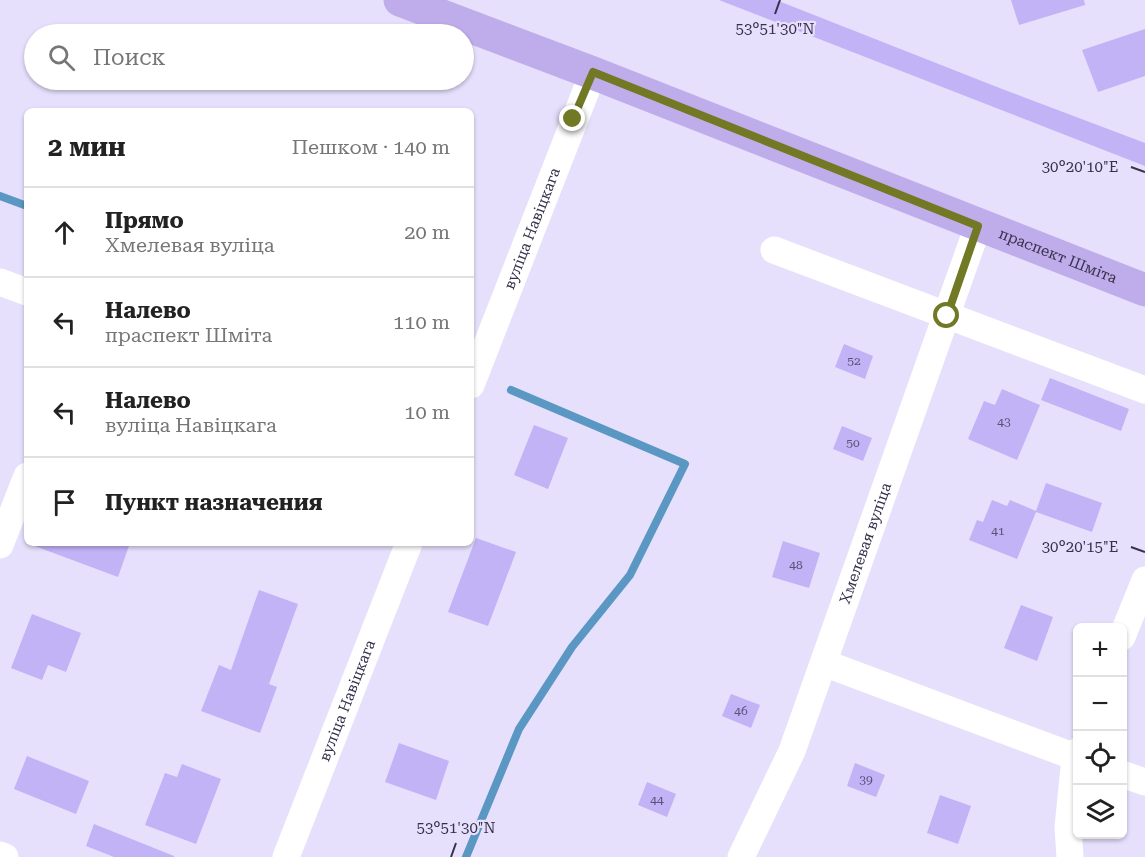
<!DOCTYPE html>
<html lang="ru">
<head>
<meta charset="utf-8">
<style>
	body { margin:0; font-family:"Roboto Serif",serif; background:#f2f2f2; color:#222 }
	.controls { position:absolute; right:18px; bottom:18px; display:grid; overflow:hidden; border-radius:9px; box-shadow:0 2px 4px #0004 }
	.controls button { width:54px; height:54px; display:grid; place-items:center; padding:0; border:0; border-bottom:2px solid #e0e0e0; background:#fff; color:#222; font:30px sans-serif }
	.stop { position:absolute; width:18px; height:18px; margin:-14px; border:4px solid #717924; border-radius:50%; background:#fff }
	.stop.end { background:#717924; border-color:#fff; box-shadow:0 2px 6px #0008 }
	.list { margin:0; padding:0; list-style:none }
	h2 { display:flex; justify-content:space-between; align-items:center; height:78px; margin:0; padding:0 24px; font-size:26px }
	h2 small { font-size:20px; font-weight:400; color:#767676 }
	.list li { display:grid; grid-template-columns:39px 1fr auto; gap:18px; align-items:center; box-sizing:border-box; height:90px; padding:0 24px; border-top:2px solid #e0e0e0 }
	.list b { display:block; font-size:22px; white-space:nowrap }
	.list p { margin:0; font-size:20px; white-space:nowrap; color:#767676 }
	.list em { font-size:20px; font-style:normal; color:#767676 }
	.icon { flex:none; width:33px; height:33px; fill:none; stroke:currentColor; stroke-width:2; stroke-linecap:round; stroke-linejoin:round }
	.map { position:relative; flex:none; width:1145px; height:857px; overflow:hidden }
	.search { position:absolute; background:#fff; box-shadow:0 2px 4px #0004; left:24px; top:24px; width:450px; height:66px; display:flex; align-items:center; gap:15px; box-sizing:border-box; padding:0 21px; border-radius:33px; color:#767676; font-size:22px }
	.panel { position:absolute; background:#fff; box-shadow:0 2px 4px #0004; left:24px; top:108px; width:450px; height:438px; border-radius:9px }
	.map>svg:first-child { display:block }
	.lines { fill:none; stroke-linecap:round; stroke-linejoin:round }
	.stream { stroke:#5a97c2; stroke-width:8 }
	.building { fill:#c2b2f6 }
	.minor { stroke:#fff; stroke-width:27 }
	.major { stroke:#beaceb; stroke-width:33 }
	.route { stroke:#717924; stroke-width:8 }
	.ticks { fill:none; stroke:#37314c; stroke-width:2 }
	.labels { text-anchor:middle; stroke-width:4.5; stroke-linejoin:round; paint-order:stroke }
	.number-label { font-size:12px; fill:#5a5176 }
	.street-label { font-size:15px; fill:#37314c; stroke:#e6e0fc }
	.ticks-label { font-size:15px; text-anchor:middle; fill:#37314c; stroke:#e6e0fc; stroke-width:4.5; stroke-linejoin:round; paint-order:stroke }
</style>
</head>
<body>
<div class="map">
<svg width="1145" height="857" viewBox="0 0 1145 857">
	<rect width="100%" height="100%" fill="#e6e0fc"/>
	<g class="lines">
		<g class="stream">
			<path d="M0 196 27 206"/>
			<path d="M466 857 519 729 572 647 630 575 685 464 511 390"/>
		</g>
	</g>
	<g class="building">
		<path d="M719 0H776L997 87 1145 143V166Z"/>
		<path d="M1011 0H1084L1085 5 1019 25Z"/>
		<path d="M1145 29V76L1098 92 1082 50Z"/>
		<path d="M844 344 873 356 865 379 835 367Z"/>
		<path d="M1050 378 1129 409 1121 431 1041 400Z"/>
		<path d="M1002 389 1040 405 1017 460 968 439 984 401 995 405Z"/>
		<path d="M534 425 568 438 548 489 514 475Z"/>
		<path d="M842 426 872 438 863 461 833 449Z"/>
		<path d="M1046 483 1102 503 1092 532 1036 512 1017 559 969 540 977 520 983 522 992 500 1007 506 1010 500 1036 511Z"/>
		<path d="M476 538 516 552 488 626 448 612Z"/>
		<path d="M783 541 820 553 809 588 772 577Z"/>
		<path d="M32 543H130L118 577 32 545Z"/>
		<path d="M259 590 298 604 269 684 277 687 260 733 201 711 219 665 231 670Z"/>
		<path d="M1021 605 1053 617 1037 661 1004 648Z"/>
		<path d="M32 614 81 633 66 672 48 665 42 680 11 668Z"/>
		<path d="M731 694 760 705 751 728 722 716Z"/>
		<path d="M399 743 449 761 436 800 385 782Z"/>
		<path d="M27 756 89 781 76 814 14 789Z"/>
		<path d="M855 763 885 775 876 797 847 786Z"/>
		<path d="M182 764 221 779 196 844 145 825 165 773 177 777Z"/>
		<path d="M647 782 676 794 667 817 638 805Z"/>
		<path d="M940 795 971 806 958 844 927 833Z"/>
		<path d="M94 824 174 856V857H114L86 846Z"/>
	</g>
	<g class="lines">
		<g class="minor">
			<path d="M774 250 1145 390"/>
			<path d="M0 282 27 292"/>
			<path id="s1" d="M471 385 593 73"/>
			<path d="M0 545 27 476"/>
			<path d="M1122 637 1145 580"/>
			<path d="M824 663 1078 758"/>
			<path d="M1122 774 1145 782"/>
			<path d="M0 855 5 857"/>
			<path id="s2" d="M286 857 409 543"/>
			<path id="s3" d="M741 857 792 751 978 226"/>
			<path d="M1070 857 1068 827 1075 758 1078 751"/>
		</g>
		<path class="major" id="s4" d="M400 0 593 73 1145 290"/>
	</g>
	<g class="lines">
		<path class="route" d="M573 119 593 72 978 226 947 316"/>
	</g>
	<path class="ticks" d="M775 14 780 0M1131 167 1145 172M1131 547 1145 552M451 857 456 843"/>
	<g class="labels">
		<g class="number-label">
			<text x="854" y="365">52</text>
			<text x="1004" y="426">43</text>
			<text x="853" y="447">50</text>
			<text x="998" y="535">41</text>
			<text x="796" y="569">48</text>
			<text x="741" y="715">46</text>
			<text x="866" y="784">39</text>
			<text x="657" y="804">44</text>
		</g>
		<g class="street-label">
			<text dy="5" stroke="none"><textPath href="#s1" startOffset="168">вуліца Навіцкага</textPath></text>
			<text dy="5" stroke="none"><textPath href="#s4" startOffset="706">праспект Шміта</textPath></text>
			<text dy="5" stroke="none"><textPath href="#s3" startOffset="338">Хмелевая вуліца</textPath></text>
			<text dy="5" stroke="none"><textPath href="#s2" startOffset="168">вуліца Навіцкага</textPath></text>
		</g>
	</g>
	<g class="ticks-label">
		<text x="775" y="34">53°51'30"N</text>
		<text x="1080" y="172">30°20'10"E</text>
		<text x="1080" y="552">30°20'15"E</text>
		<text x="456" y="833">53°51'30"N</text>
	</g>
</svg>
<div class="controls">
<button>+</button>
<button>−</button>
<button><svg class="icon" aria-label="locate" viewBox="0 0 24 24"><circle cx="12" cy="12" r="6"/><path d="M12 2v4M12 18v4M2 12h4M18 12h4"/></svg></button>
<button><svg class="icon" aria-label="layers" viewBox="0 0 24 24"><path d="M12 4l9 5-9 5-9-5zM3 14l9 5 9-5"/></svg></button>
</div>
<div class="stop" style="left:947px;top:316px"></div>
<div class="stop end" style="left:573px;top:119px"></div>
<div class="search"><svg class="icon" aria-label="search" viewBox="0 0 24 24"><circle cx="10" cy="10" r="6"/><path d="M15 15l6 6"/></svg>Поиск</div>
<section class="panel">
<h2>2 мин<small>Пешком · 140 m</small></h2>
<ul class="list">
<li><svg class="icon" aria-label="ahead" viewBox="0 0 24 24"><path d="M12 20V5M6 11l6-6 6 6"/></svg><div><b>Прямо</b><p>Хмелевая вуліца</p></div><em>20 m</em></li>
<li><svg class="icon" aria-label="left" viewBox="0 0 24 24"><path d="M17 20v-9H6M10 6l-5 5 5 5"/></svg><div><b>Налево</b><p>праспект Шміта</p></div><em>110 m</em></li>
<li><svg class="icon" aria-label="left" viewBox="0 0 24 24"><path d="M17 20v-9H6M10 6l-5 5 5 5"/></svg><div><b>Налево</b><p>вуліца Навіцкага</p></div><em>10 m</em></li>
<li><svg class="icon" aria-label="arrive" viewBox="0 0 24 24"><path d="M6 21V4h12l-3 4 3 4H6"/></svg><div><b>Пункт назначения</b></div></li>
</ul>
</section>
</div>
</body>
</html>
